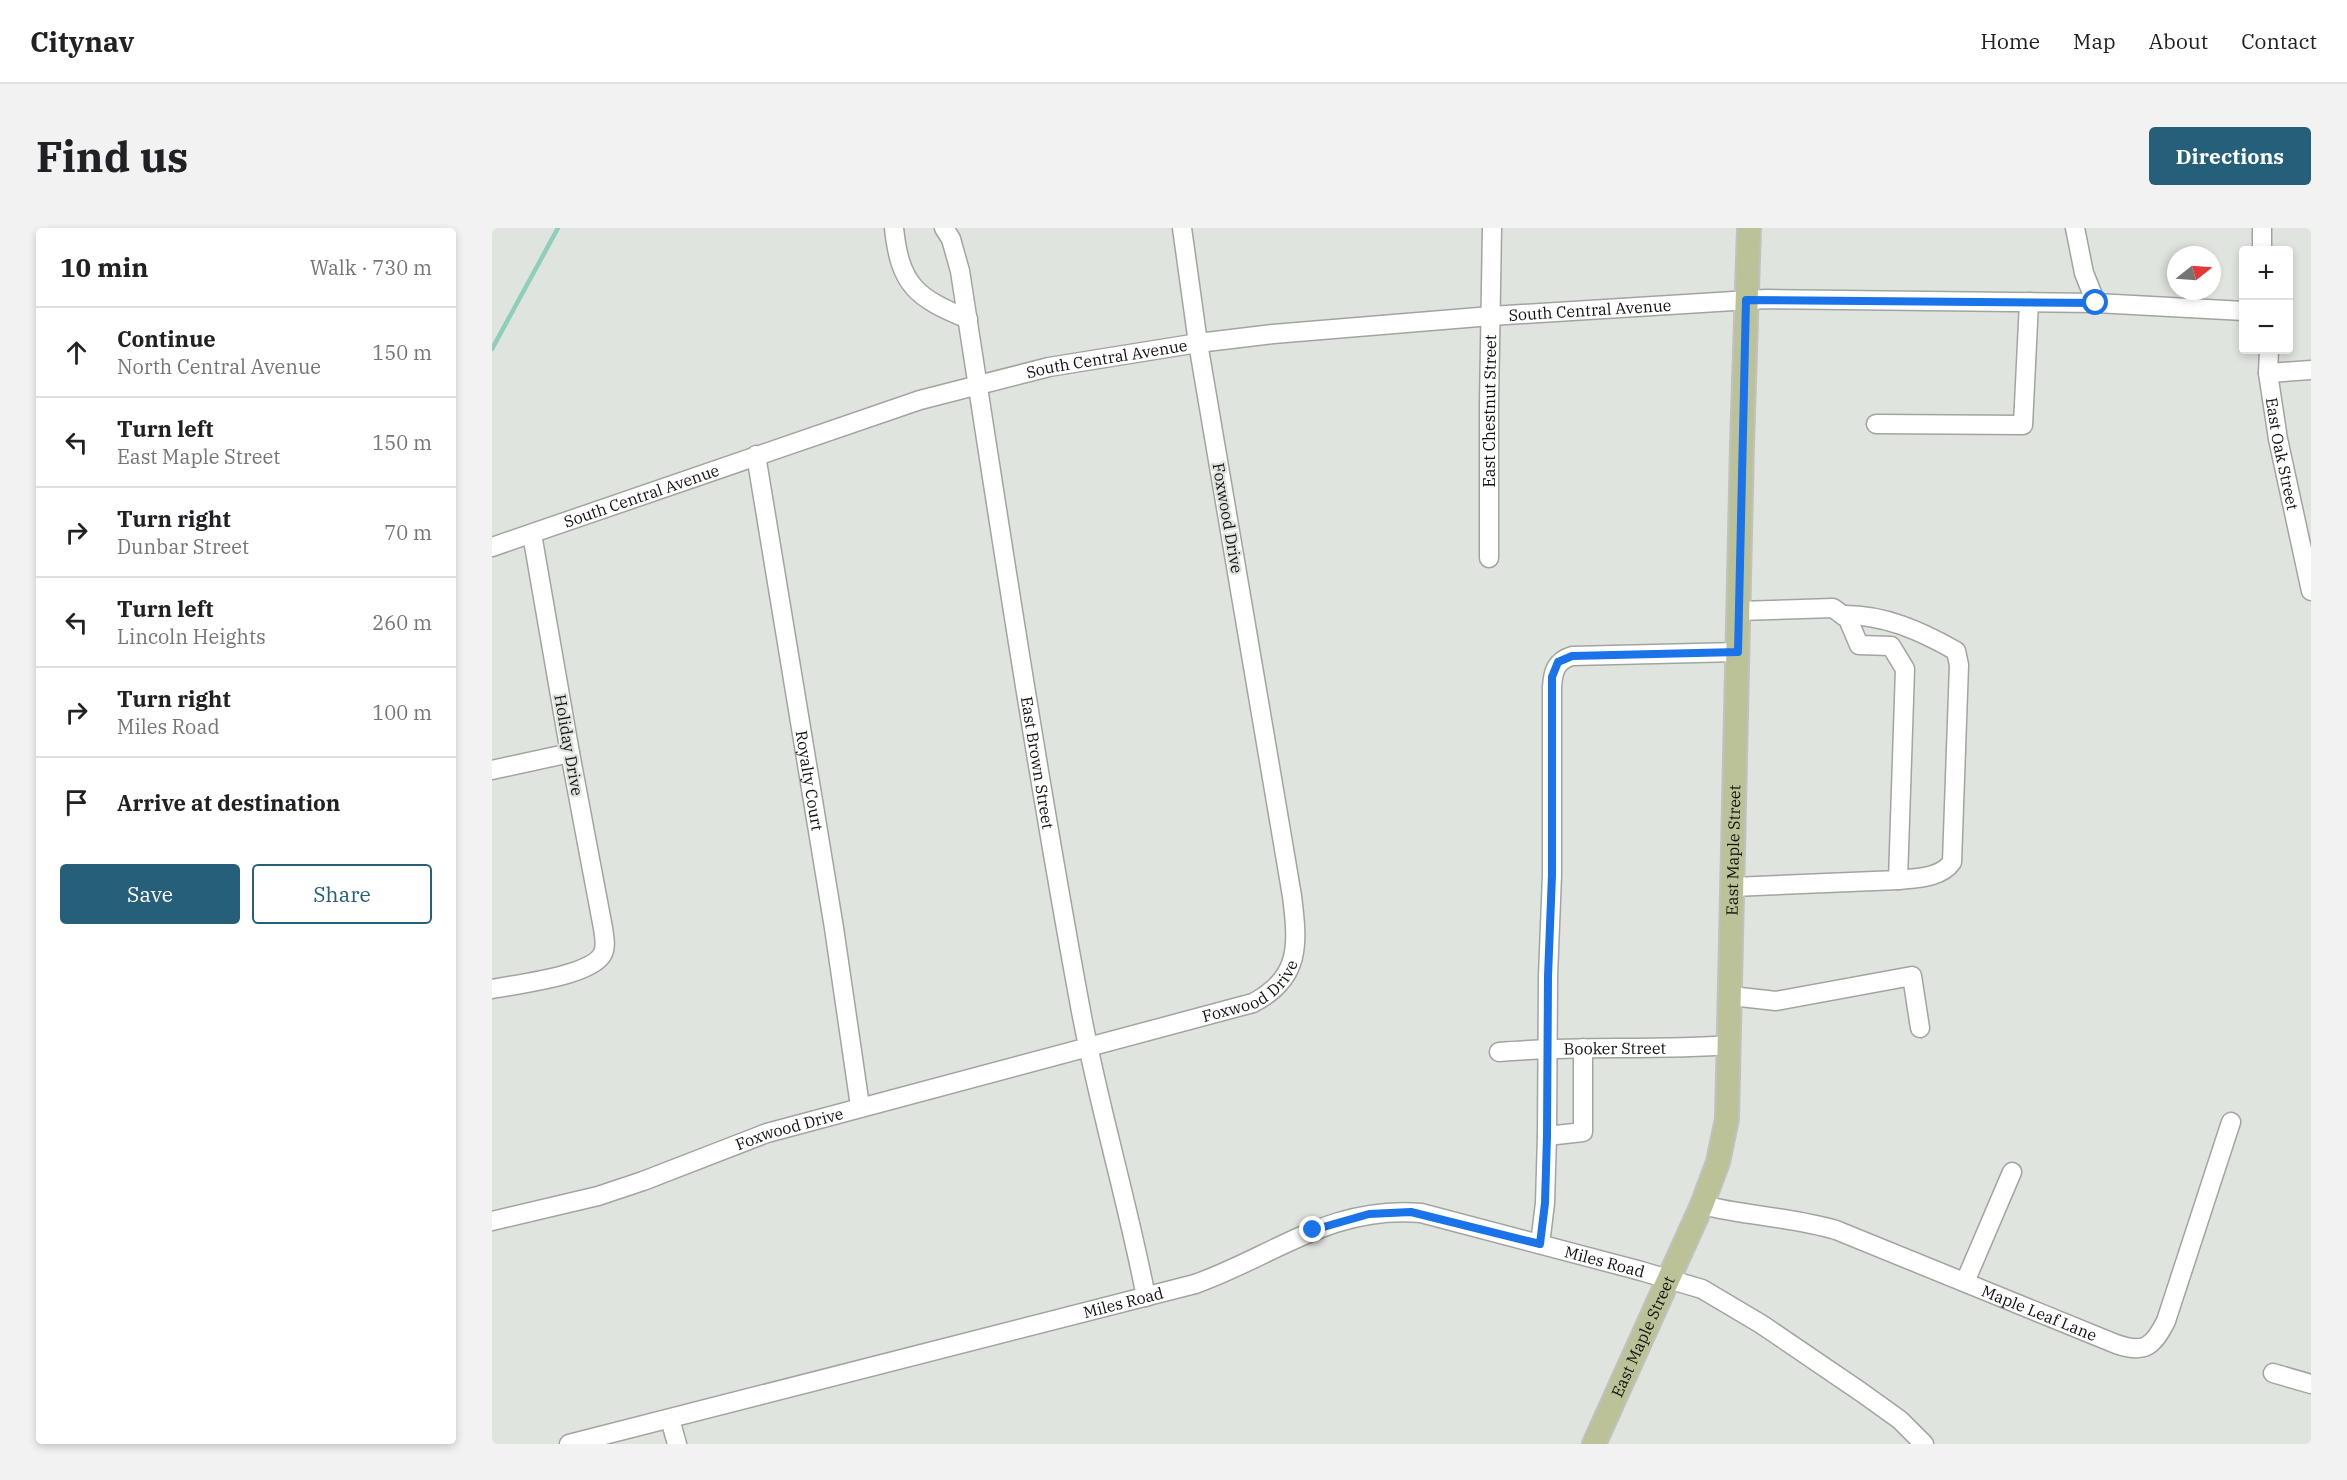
<!DOCTYPE html>
<html lang="en">
<head>
<meta charset="utf-8">
<style>
	body { margin:0; font-family:"IBM Plex Serif",serif; background:#f2f2f2; color:#202124 }
	.controls { position:absolute; right:18px; top:18px; display:grid; overflow:hidden; border-radius:6px; box-shadow:0 3px 9px #0003 }
	.controls button { width:54px; height:54px; display:grid; place-items:center; padding:0; border:0; border-bottom:2px solid #e0e0e0; background:#fff; color:#202124; font:30px sans-serif }
	.compass { position:absolute; left:1675px; top:18px; width:54px; height:54px; border-radius:50%; background:#fff; box-shadow:0 3px 9px #0003; rotate:73deg }
	.stop { position:absolute; width:18px; height:18px; margin:-14px; border:4px solid #1a73e8; border-radius:50%; background:#fff }
	.stop.end { background:#1a73e8; border-color:#fff; box-shadow:0 2px 6px #0008 }
	.list { margin:0; padding:0; list-style:none }
	h2 { display:flex; justify-content:space-between; align-items:center; height:78px; margin:0; padding:0 24px; font-size:26px }
	h2 small { font-size:20px; font-weight:400; color:#757577 }
	.list li { display:grid; grid-template-columns:39px 1fr auto; gap:18px; align-items:center; box-sizing:border-box; height:90px; padding:0 24px; border-top:2px solid #e0e0e0 }
	.list b { display:block; font-size:22px; white-space:nowrap }
	.list p { margin:0; font-size:20px; white-space:nowrap; color:#757577 }
	.list em { font-size:20px; font-style:normal; color:#757577 }
	.actions { display:flex; gap:12px; padding:18px 24px }
	.actions a { flex:1; padding:14px 0; border:2px solid #265f79; border-radius:6px; text-align:center; font-size:21px; color:#265f79 }
	.actions .main { background:#265f79; color:#fff }
	.icon { flex:none; width:33px; height:33px; fill:none; stroke:currentColor; stroke-width:2; stroke-linecap:round; stroke-linejoin:round }
	.map { position:relative; flex:none; width:1819px; height:1216px; overflow:hidden; border-radius:6px }
	header { display:flex; align-items:center; gap:36px; box-sizing:border-box; height:84px; padding:0 30px; background:#fff; border-bottom:2px solid #e0e0e0 }
	header strong { font-size:28px }
	nav { display:flex; gap:33px; margin-inline-start:auto; font-size:21px }
	.intro { display:flex; align-items:center; justify-content:space-between; box-sizing:border-box; height:144px; padding:0 36px }
	h1 { margin:0; font-size:42px }
	.button { padding:15px 27px; border-radius:6px; background:#265f79; color:#fff; font-size:21px; font-weight:700 }
	main { display:flex; gap:36px; padding:0 36px }
	aside { flex:1; background:#fff; border-radius:6px; box-shadow:0 3px 9px #0003 }
	.map>svg:first-child { display:block }
	.lines { fill:none; stroke-linecap:round; stroke-linejoin:round }
	.stream { stroke:#8fceba; stroke-width:4.5 }
	.minor-casing { stroke:#a1a59f; stroke-width:21 }
	.major-casing { stroke:#c1c1c1; stroke-width:26 }
	.minor { stroke:#fff; stroke-width:18 }
	.major { stroke:#bcc297; stroke-width:22 }
	.route { stroke:#1a73e8; stroke-width:8 }
	.labels { text-anchor:middle; stroke-width:4.5; stroke-linejoin:round; paint-order:stroke }
	.street-label { font-size:16px; fill:#10110f; stroke:#e0e4de }
</style>
</head>
<body>
<header>
<strong>Citynav</strong>
<nav><a>Home</a><a>Map</a><a>About</a><a>Contact</a></nav>
</header>
<div class="intro"><h1>Find us</h1><a class="button">Directions</a></div>
<main>
<aside>
<h2>10 min<small>Walk · 730 m</small></h2>
<ul class="list">
<li><svg class="icon" aria-label="ahead" viewBox="0 0 24 24"><path d="M12 20V5M6 11l6-6 6 6"/></svg><div><b>Continue</b><p>North Central Avenue</p></div><em>150 m</em></li>
<li><svg class="icon" aria-label="left" viewBox="0 0 24 24"><path d="M17 20v-9H6M10 6l-5 5 5 5"/></svg><div><b>Turn left</b><p>East Maple Street</p></div><em>150 m</em></li>
<li><svg class="icon" aria-label="right" viewBox="0 0 24 24"><path d="M7 20v-9h11M14 6l5 5-5 5"/></svg><div><b>Turn right</b><p>Dunbar Street</p></div><em>70 m</em></li>
<li><svg class="icon" aria-label="left" viewBox="0 0 24 24"><path d="M17 20v-9H6M10 6l-5 5 5 5"/></svg><div><b>Turn left</b><p>Lincoln Heights</p></div><em>260 m</em></li>
<li><svg class="icon" aria-label="right" viewBox="0 0 24 24"><path d="M7 20v-9h11M14 6l5 5-5 5"/></svg><div><b>Turn right</b><p>Miles Road</p></div><em>100 m</em></li>
<li><svg class="icon" aria-label="arrive" viewBox="0 0 24 24"><path d="M6 21V4h12l-3 4 3 4H6"/></svg><div><b>Arrive at destination</b></div></li>
</ul>
<div class="actions"><a class="main">Save</a><a>Share</a></div>
</aside>
<div class="map">
<svg width="1819" height="1216" viewBox="0 0 1819 1216">
	<rect width="100%" height="100%" fill="#e0e4de"/>
	<g class="lines">
		<path class="stream" d="M0 121 66 0"/>
		<defs>
			<g id="minor">
				<path d="M402 0C408 57 424 70 476 91"/>
				<path id="s1" d="M452 0 459 11 468 43C506 288 543 534 588 778 606 876 635 971 654 1069"/>
				<path d="M1583 0 1592 45 1604 75"/>
				<path d="M1770 0V22"/>
				<path id="s2" d="M1777 122 1776 145 1786 211 1819 363"/>
				<path d="M1776 145 1819 142"/>
				<path d="M1384 196 1531 197 1537 74"/>
				<path id="s3" d="M264 227 342 700 368 878"/>
				<path id="s4" d="M0 319 428 172 557 139 706 115 781 106 999 88 1274 71 1604 75 1752 83"/>
				<path id="s5" d="M997 330V176L1000 0"/>
				<path d="M1350 387C1391 386 1429 403 1464 423L1467 437 1460 634C1449 650 1425 650 1406 652"/>
				<path d="M0 542 78 525"/>
				<path d="M1241 659 1406 652 1413 441 1399 418 1367 417 1356 391 1341 380 1247 383"/>
				<path d="M0 761C25 756 97 748 110 727 115 719 112 708 111 700L78 525 40 306"/>
				<path d="M1239 768 1284 773 1420 748 1428 800"/>
				<path id="s6" d="M1007 824C1084 817 1161 823 1238 817"/>
				<path d="M1055 908 1091 904V820"/>
				<path id="s7" d="M1210 977C1254 988 1300 989 1344 1002L1624 1116C1652 1126 1661 1119 1674 1093L1739 894"/>
				<path id="s8" d="M0 993 106 968 151 953 275 905 761 775C809 750 806 716 800 668L706 115 690 0"/>
				<path d="M1048 1016 1053 975 1055 908 1056 748 1060 647V459C1061 443 1064 433 1080 428L1246 424"/>
				<path d="M1473 1054 1520 944"/>
				<path d="M1781 1145 1819 1156"/>
				<path d="M178 1191 185 1216"/>
				<path id="s9" d="M77 1216 703 1056C782 1028 839 977 929 985L1149 1043 1210 1061 1269 1096 1369 1164 1408 1192 1432 1216"/>
			</g>
			<g id="major">
				<path id="s10" d="M1102 1216 1210 977 1226 934 1235 891 1250 216 1257 0"/>
			</g>
		</defs>
		<use href="#minor" class="minor-casing"/>
		<use href="#major" class="major-casing"/>
		<use href="#minor" class="minor"/>
		<use href="#major" class="major"/>
	</g>
	<g class="lines">
		<path class="route" d="M821 1002 877 986 919 984 1048 1016 1053 975 1055 908 1056 748 1060 647V449L1066 434 1080 428 1246 424 1254 72 1604 75"/>
	</g>
	<g class="labels">
		<g class="street-label">
			<text dy="6" stroke="none"><textPath href="#s4" startOffset="1130">South Central Avenue</textPath></text>
			<text dy="6" stroke="none"><textPath href="#s4" startOffset="644">South Central Avenue</textPath></text>
			<text dy="6" stroke="none"><textPath href="#s5" startOffset="147">East Chestnut Street</textPath></text>
			<text dy="6" stroke="none"><textPath href="#s2" startOffset="105">East Oak Street</textPath></text>
			<text dy="6" stroke="none"><textPath href="#s4" startOffset="158">South Central Avenue</textPath></text>
			<text transform="translate(736 290) rotate(80)" y="6">Foxwood Drive</text>
			<text transform="translate(77 517) rotate(80)" y="6">Holiday Drive</text>
			<text dy="6" stroke="none"><textPath href="#s1" startOffset="544">East Brown Street</textPath></text>
			<text dy="6" stroke="none"><textPath href="#s3" startOffset="330">Royalty Court</textPath></text>
			<text dy="6" stroke="none"><textPath href="#s10" startOffset="621">East Maple Street</textPath></text>
			<text dy="6" stroke="none"><textPath href="#s8" startOffset="796">Foxwood Drive</textPath></text>
			<text dy="6" stroke="none"><textPath href="#s6" startOffset="116">Booker Street</textPath></text>
			<text dy="6" stroke="none"><textPath href="#s8" startOffset="312">Foxwood Drive</textPath></text>
			<text dy="6" stroke="none"><textPath href="#s9" startOffset="1076">Miles Road</textPath></text>
			<text dy="6" stroke="none"><textPath href="#s9" startOffset="572">Miles Road</textPath></text>
			<text dy="6" stroke="none"><textPath href="#s7" startOffset="356">Maple Leaf Lane</textPath></text>
			<text dy="6" stroke="none"><textPath href="#s10" startOffset="118">East Maple Street</textPath></text>
		</g>
	</g>
</svg>
<div class="controls">
<button>+</button>
<button>−</button>
</div>
<svg class="compass" viewBox="-18 -18 36 36"><path d="M0-13l5 13h-10z" fill="#e53935"/><path d="M0 13l5-13h-10z" fill="#757577"/></svg>
<div class="stop" style="left:1604px;top:75px"></div>
<div class="stop end" style="left:821px;top:1002px"></div>
</div>
</main>
</body>
</html>
